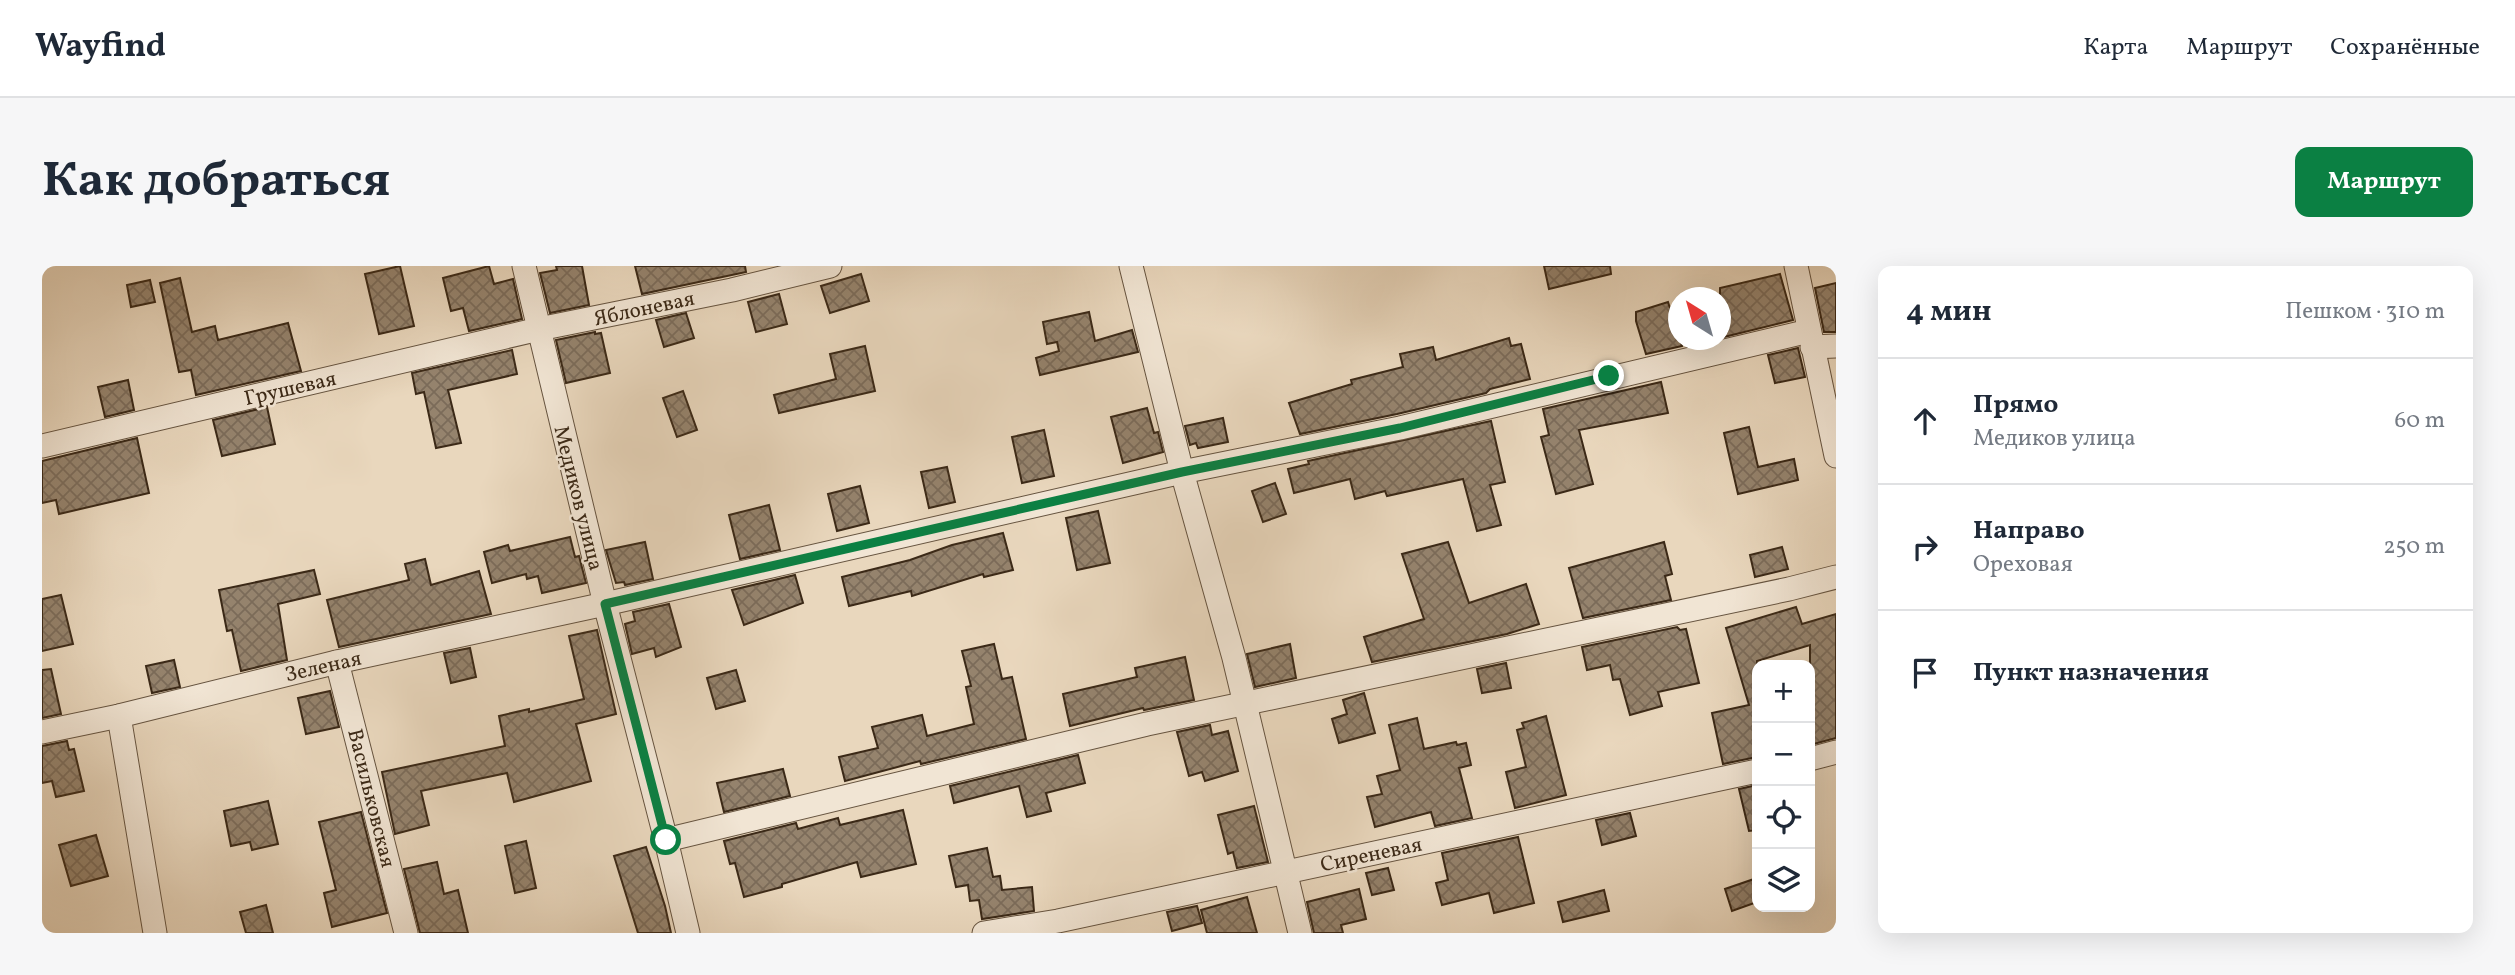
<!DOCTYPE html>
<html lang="ru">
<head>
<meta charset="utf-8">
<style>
	body { margin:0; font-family:Vollkorn,serif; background:#f6f6f7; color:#1f2937 }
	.controls { position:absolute; right:21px; bottom:21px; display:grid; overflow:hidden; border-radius:14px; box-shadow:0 7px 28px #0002 }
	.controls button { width:63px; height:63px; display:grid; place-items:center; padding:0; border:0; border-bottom:2px solid #e0e1e3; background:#fff; color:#1f2937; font:35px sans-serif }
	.compass { position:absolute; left:1626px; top:21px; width:63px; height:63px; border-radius:50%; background:#fff; box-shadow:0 7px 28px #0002; rotate:323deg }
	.stop { position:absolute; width:21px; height:21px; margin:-16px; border:5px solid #0b8043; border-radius:50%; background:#fff }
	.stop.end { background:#0b8043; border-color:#fff; box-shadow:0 2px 7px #0008 }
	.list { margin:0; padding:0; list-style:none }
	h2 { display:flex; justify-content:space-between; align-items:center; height:91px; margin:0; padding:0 28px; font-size:30px }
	h2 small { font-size:23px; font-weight:400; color:#747a83 }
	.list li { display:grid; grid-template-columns:46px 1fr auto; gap:21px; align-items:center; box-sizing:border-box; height:126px; padding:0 28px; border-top:2px solid #e0e1e3 }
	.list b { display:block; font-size:26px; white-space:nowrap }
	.list p { margin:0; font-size:23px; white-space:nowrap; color:#747a83 }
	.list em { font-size:23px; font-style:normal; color:#747a83 }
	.icon { flex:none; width:38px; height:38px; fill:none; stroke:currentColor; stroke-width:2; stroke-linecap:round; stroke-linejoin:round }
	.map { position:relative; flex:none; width:1794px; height:667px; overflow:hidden; border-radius:14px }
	header { display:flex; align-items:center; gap:42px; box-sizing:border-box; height:98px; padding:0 35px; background:#fff; border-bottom:2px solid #e0e1e3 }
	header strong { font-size:33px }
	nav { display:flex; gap:38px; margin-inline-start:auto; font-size:24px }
	.intro { display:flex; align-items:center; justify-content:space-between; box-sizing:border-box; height:168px; padding:0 42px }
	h1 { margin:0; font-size:49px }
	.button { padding:18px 32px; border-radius:14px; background:#0b8043; color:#fff; font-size:24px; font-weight:700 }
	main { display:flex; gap:42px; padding:0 42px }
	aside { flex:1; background:#fff; border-radius:14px; box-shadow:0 7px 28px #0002 }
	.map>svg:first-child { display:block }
	.building { fill:url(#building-cross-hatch); stroke:#3b2917; stroke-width:2 }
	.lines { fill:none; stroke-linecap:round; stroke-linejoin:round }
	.minor-casing { stroke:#665440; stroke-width:25 }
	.minor { stroke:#f1e5d4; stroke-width:23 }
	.route { stroke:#0b8043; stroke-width:9 }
	.labels { text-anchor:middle; stroke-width:5; stroke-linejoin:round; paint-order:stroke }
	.street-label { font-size:21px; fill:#3b2917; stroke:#f1e5d4 }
</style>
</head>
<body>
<header>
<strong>Wayfind</strong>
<nav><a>Карта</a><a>Маршрут</a><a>Сохранённые</a></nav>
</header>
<div class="intro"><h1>Как добраться</h1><a class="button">Маршрут</a></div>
<main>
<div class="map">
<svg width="1794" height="667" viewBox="0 0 1794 667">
	<defs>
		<pattern id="building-cross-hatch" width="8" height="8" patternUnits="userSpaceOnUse" patternTransform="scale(1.75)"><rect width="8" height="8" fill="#95836d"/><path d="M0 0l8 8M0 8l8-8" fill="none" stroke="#7b6b59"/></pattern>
	</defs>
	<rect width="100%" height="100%" fill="#e9d7bd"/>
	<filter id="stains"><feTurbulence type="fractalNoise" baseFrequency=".00286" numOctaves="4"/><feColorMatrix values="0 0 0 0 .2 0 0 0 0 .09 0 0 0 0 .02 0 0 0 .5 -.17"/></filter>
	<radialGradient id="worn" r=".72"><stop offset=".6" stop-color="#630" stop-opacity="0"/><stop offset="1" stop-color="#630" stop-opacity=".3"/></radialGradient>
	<g class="building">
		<path d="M358 0 372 60 337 68 323 8Z"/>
		<path d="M447 0 452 18 471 13 480 53 427 65 421 42 409 45 401 12Z"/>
		<path d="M514 0H540L547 39 508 47 498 7 515 4Z"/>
		<path d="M593 0H703L704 6 600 28Z"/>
		<path d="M1502 0H1568L1569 8 1507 23Z"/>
		<path d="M819 8 827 35 788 47 779 20Z"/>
		<path d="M1738 8 1751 54 1678 72V22Z"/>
		<path d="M138 12 150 66 173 60 176 74 246 57 259 105 154 129 149 104 137 106 118 17Z"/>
		<path d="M108 14 113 36 89 41 85 19Z"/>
		<path d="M1794 17V66H1782L1773 22Z"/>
		<path d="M737 28 745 58 714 66 706 36Z"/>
		<path d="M1626 36 1640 80 1604 88 1594 55V46Z"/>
		<path d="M1047 46 1053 75 1090 64 1096 86 998 109 994 92 1017 85 1015 76 1005 78 1001 56Z"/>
		<path d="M644 47 652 72 622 81 614 54Z"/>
		<path d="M553 66V68L559 67 568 107 524 117 514 74Z"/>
		<path d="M1467 72 1469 80 1479 78 1488 113 1448 123 1444 127 1355 148 1258 168 1247 137 1310 118 1309 114 1361 101 1358 88 1391 81 1394 94Z"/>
		<path d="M823 80 833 125 737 147 732 129 794 113 788 88Z"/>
		<path d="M1756 82 1763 111 1733 117 1726 89Z"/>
		<path d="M470 84 475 108 406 124 419 177 394 182 382 126 374 128 370 107Z"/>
		<path d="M86 114 92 144 63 151 56 121Z"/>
		<path d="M1619 116 1626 147 1537 164 1551 218 1514 228 1499 171 1507 169 1501 143Z"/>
		<path d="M641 125 655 164 635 171 621 132Z"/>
		<path d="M225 141 233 178 180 190 171 154Z"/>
		<path d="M1105 142 1112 167 1116 166 1121 186 1081 197 1069 151Z"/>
		<path d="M1181 152 1186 176 1156 182 1154 177 1148 179 1143 160Z"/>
		<path d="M1449 155 1463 216 1448 219 1459 259 1435 265 1421 213 1345 230 1343 225 1313 233 1308 213 1252 227 1246 203 1267 198 1266 195Z"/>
		<path d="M1707 161 1716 201 1752 193 1756 214 1696 228 1682 167Z"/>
		<path d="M1002 164 1012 210 980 217 970 171Z"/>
		<path d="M95 172 107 227 17 248 14 234 0 237V195Z"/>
		<path d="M905 201 913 236 887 242 879 206Z"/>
		<path d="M1233 217 1244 248 1221 256 1210 225Z"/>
		<path d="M818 220 827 257 795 265 786 228Z"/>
		<path d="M727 239 738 284 698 293 687 249Z"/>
		<path d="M1056 245 1068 297 1035 304 1024 252Z"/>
		<path d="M961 267 971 304 942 311 941 308 870 330 869 325 807 340 800 311 868 294 910 279Z"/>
		<path d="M528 271 533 291 537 290 544 317 500 327 496 310 485 313 484 308 450 317 442 286 466 279 468 285Z"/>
		<path d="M603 276 611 313 583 319 582 316 574 317 564 284Z"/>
		<path d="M1406 276 1427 337 1484 318 1497 358 1465 368 1330 396 1322 371 1382 353 1360 288Z"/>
		<path d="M1622 276 1630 308 1623 310 1629 334 1541 352 1527 302Z"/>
		<path d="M1740 281 1746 303 1713 311 1708 289Z"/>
		<path d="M383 293 389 319 437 305 449 348 297 381 285 334 367 314 363 298Z"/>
		<path d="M272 304 278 328 236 338 245 394 199 405 190 364 185 365 177 324Z"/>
		<path d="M753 309 761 337 702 359 690 324Z"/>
		<path d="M19 329 31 378 0 385V333Z"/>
		<path d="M627 338 639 381 614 391 612 382 590 388 583 358 593 355 591 346Z"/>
		<path d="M1754 341 1760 358 1794 348V472L1768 479V379L1715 395V491L1681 498 1670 447 1707 439 1684 362Z"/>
		<path d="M1635 361 1638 364 1644 363 1657 417 1616 426 1620 440 1588 449 1578 413 1571 414 1568 399 1545 404 1540 381Z"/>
		<path d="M555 364 574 448 534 458 549 515 472 536 465 507 379 525 387 559 353 568 340 506 463 480 457 450 487 443V446L542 433 527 370Z"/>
		<path d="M952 378 960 413 970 411 984 473 879 498 878 495 803 515 797 491 836 482 830 461 880 449 885 470 932 458 924 421 929 420 920 385Z"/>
		<path d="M1248 378 1254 412 1213 421 1205 388Z"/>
		<path d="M428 382 434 411 409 417 402 387Z"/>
		<path d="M1143 391 1152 434 1102 444 1101 442 1028 460 1021 428 1095 411 1093 402Z"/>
		<path d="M132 394 138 421 110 427 104 400Z"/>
		<path d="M1464 397 1469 422 1440 427 1435 403Z"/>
		<path d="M9 403 19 448 0 452V404Z"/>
		<path d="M694 404 703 435 674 443 665 412Z"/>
		<path d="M288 425 297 461 264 468 256 432Z"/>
		<path d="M1322 427 1333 467 1297 477 1290 453 1305 448 1301 434Z"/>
		<path d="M1504 450 1524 529 1473 542 1464 506 1484 501 1475 464 1482 462 1480 457Z"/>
		<path d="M1375 452 1382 483 1414 476 1415 479 1424 477 1429 499 1417 502 1430 552 1393 560 1389 546 1333 561 1325 531 1340 528 1335 510 1358 504 1347 459Z"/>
		<path d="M1168 459 1170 469 1186 465 1196 505 1163 515 1160 506 1147 510 1135 466Z"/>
		<path d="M25 475 27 484 32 483 42 525 14 531 10 515 0 517V480Z"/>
		<path d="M1036 489 1043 517 1004 527 1009 545 985 551 977 520 912 537 908 520Z"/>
		<path d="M741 503 748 530 682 546 675 517Z"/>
		<path d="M1715 519V564L1707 565 1697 523Z"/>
		<path d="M226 535 236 578 210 584 208 576 189 580 182 545Z"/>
		<path d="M1212 540 1226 596 1195 602 1191 586 1186 588 1176 549Z"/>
		<path d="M861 544 874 598 819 611 815 596 740 618V621L702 631 693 597 688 598 682 575 754 557 756 563 796 552 798 559Z"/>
		<path d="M319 546 345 647 290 661 282 627 294 624 277 556Z"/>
		<path d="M1588 547 1594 570 1560 579 1554 554Z"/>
		<path d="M54 569 66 610 29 620 17 579Z"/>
		<path d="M1476 571 1492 637 1452 647 1447 627 1400 639 1394 617 1406 614 1400 587Z"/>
		<path d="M484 575 494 622 473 627 463 580Z"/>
		<path d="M604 581 623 640 629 667H596L572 590Z"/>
		<path d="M945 582 951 611 958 610 960 624 990 621 992 645 940 653 937 634 928 635 926 619 914 621 907 590Z"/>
		<path d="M395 596 402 628 416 624 426 667H378L362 603Z"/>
		<path d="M1346 602 1352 624 1330 629 1324 607Z"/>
		<path d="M1715 612V636L1690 645 1683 623Z"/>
		<path d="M1317 623 1324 653 1299 659 1301 667H1272L1265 636Z"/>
		<path d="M1562 624 1567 645 1521 656 1516 636Z"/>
		<path d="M1205 631 1215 667H1165L1159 644Z"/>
		<path d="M224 639 231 667H204L198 646Z"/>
		<path d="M1155 640 1160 657 1130 665 1125 646Z"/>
	</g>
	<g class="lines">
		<defs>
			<g id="minor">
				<path d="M482 0 563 338 624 574 646 667"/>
				<path d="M1089 0 1140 206 1192 392 1258 667"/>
				<path d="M1754 0 1794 190"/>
				<path d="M1770 81 1794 80"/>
				<path d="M0 180 497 63 690 24 788 0"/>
				<path d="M295 396 364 667"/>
				<path d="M77 450 113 667"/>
				<path d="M0 466 77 450 295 396 563 338 1140 206 1358 162 1767 65"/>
				<path d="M1768 493 1794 486"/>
				<path d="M624 574 1105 458 1747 323 1794 311"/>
				<path d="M942 667 1016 655 1715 505"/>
			</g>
		</defs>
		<use href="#minor" class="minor-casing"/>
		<use href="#minor" class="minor"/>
	</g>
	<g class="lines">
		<path class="route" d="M624 574 563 338 1140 206 1358 162 1567 110"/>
	</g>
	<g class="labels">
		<g class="street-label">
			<text transform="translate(602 42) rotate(-12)" y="7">Яблоневая</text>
			<text transform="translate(248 122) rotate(-13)" y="7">Грушевая</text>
			<text transform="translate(537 232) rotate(76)" y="7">Медиков улица</text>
			<text transform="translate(281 400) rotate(-13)" y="7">Зеленая</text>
			<text transform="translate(330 532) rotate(76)" y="7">Васильковская</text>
			<text transform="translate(1329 588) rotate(-12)" y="7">Сиреневая</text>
		</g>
	</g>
	<rect width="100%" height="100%" filter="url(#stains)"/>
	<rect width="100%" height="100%" fill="url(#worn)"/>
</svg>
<div class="controls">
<button>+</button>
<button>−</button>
<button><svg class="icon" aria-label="locate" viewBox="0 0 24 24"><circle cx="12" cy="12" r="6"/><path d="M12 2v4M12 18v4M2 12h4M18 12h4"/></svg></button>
<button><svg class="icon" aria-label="layers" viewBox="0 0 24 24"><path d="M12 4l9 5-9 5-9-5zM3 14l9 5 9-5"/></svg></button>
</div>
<svg class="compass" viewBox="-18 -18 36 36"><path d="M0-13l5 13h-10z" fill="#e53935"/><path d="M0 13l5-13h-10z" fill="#747a83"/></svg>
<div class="stop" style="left:624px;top:574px"></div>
<div class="stop end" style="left:1567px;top:110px"></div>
</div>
<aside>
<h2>4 мин<small>Пешком · 310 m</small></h2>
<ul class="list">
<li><svg class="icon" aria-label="ahead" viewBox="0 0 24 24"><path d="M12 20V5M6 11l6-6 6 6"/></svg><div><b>Прямо</b><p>Медиков улица</p></div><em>60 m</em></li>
<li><svg class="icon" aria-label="right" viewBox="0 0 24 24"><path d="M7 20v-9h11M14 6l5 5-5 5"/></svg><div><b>Направо</b><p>Ореховая</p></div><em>250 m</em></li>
<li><svg class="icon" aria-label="arrive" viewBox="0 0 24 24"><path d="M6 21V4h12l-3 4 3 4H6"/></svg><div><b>Пункт назначения</b></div></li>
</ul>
</aside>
</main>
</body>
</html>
